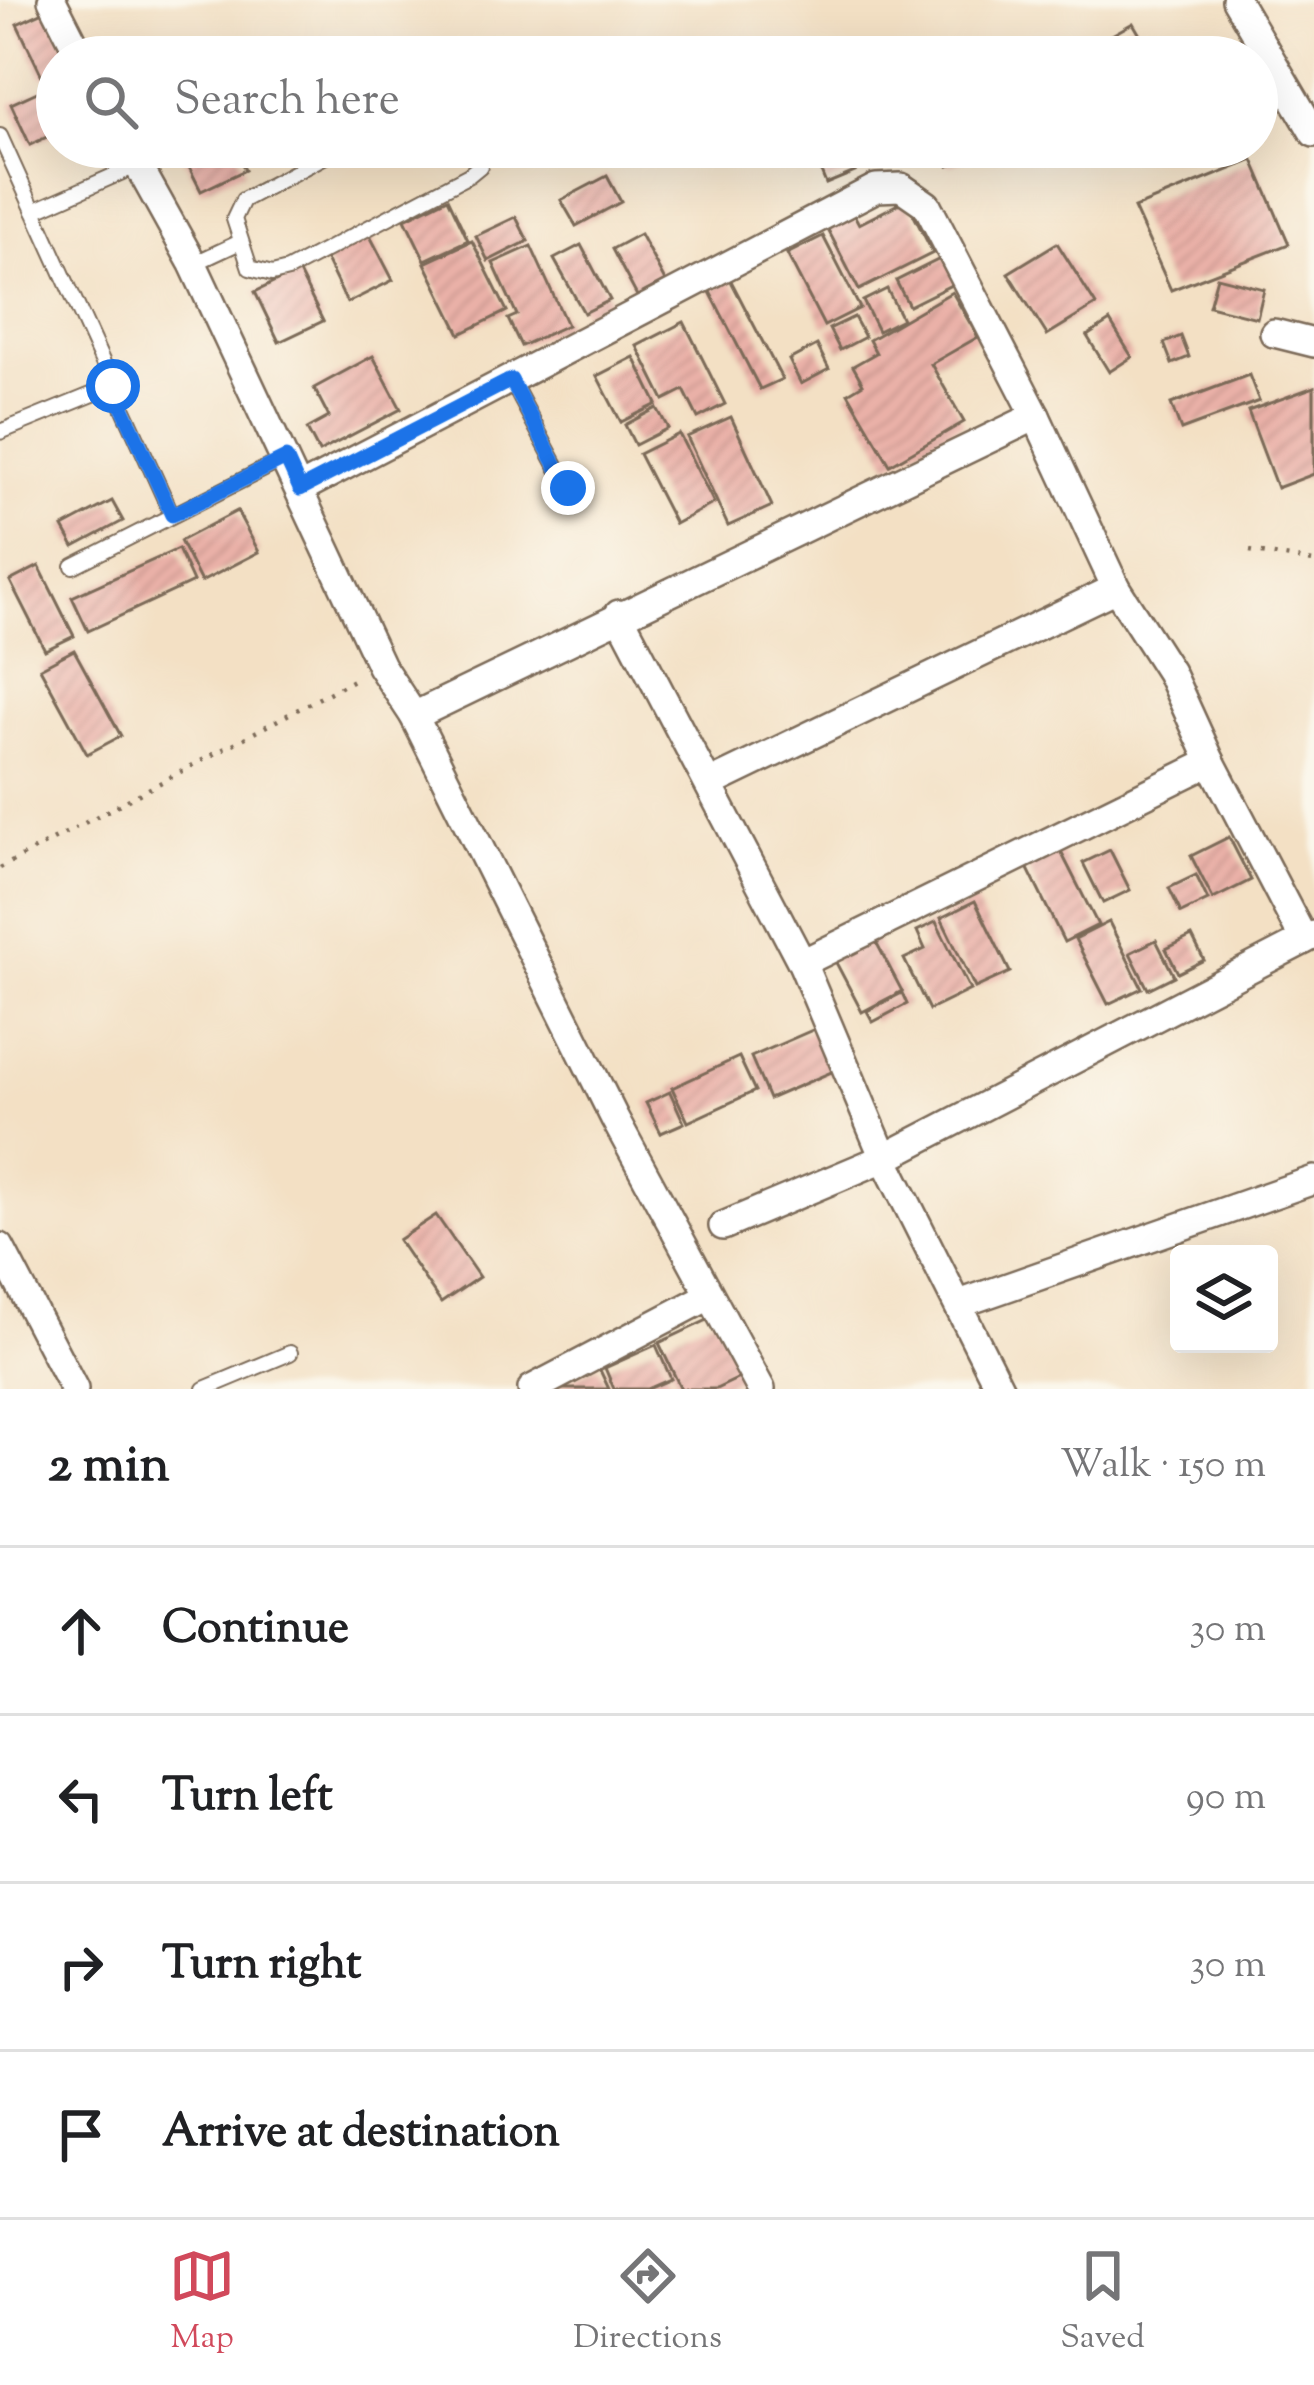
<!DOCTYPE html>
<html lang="en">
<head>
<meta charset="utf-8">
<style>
	body { margin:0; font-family:"Sorts Mill Goudy",serif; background:#f2f2f2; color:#202124 }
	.controls { position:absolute; right:36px; bottom:36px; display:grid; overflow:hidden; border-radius:12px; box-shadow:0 12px 48px #0002 }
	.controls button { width:108px; height:108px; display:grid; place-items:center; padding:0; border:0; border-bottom:3px solid #e0e0e0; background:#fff; color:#202124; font:60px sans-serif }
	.stop { position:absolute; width:36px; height:36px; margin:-27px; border:9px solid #1a73e8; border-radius:50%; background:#fff }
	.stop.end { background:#1a73e8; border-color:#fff; box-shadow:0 3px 12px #0008 }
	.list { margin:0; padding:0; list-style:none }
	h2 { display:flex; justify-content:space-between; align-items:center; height:156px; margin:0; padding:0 48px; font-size:51px }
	h2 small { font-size:39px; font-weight:400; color:#757577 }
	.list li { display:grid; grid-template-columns:78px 1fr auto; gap:36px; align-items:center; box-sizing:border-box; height:168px; padding:0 48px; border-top:3px solid #e0e0e0 }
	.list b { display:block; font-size:45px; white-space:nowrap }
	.list em { font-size:39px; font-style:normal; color:#757577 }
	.icon { flex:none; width:66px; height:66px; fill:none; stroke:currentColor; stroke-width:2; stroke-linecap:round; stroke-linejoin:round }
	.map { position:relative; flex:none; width:1314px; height:1389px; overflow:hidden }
	.search { position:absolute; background:#fff; box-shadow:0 12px 48px #0002; left:36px; right:36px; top:36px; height:132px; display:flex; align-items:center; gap:30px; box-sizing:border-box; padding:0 42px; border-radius:66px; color:#757577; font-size:45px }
	.sheet { height:828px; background:#fff }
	nav { display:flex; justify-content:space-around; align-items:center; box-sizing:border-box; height:168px; border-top:3px solid #e0e0e0; background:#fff; font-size:33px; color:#757577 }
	nav a { display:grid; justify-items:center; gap:6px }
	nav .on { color:#d1495b }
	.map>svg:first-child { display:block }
	.building { fill:url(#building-hatch) }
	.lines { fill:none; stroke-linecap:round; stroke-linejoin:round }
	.service-casing { stroke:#7b6a58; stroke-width:18 }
	.minor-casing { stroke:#7b6a58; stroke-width:32 }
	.path { stroke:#7b6a58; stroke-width:4.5; stroke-dasharray:3 9; stroke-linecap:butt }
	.service { stroke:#fff; stroke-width:14 }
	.minor { stroke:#fff; stroke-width:27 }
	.route { stroke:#1a73e8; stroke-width:15 }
</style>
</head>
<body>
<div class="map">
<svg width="1314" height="1389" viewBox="0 0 1314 1389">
	<defs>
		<pattern id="building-hatch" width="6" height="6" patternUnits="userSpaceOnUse" patternTransform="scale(3)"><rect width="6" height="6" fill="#eab1a8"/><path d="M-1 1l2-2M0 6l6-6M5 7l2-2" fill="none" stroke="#ca9890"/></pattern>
	</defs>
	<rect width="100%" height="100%" fill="#fbf7ec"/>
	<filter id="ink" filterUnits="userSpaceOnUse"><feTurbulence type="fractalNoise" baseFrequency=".00833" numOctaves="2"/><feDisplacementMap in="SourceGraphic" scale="24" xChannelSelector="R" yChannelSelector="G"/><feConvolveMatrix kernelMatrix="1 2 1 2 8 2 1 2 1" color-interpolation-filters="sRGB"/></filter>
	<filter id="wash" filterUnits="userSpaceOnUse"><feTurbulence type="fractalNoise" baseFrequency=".004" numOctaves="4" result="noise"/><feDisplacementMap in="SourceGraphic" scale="48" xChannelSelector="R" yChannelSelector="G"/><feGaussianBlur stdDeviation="2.7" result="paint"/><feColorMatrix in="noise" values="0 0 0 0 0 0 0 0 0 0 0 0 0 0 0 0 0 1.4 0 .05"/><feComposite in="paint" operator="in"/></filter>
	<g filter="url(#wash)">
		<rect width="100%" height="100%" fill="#f3e0c4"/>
		<g id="blocks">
			<g class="building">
				<path d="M48 10 71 57H57V72L43 78 17 24Z"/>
				<path d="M1133 23 1153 57H1073Z"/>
				<path d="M57 83V132L30 145 11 104Z"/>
				<path d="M179 147H234L245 170 201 191Z"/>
				<path d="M811 147H855L858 154 849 158 855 172 826 184Z"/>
				<path d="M940 147H990L949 166Z"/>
				<path d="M1253 160 1289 244 1171 290 1134 208Z"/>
				<path d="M607 176 621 202 576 226 561 200Z"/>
				<path d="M448 198 468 240 425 260 405 219Z"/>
				<path d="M906 200 933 253 859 290 824 222 851 209 859 224Z"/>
				<path d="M516 217 528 241 488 261 476 236Z"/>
				<path d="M369 234 393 280 347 303 324 256Z"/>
				<path d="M640 234 665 281 637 296 612 249Z"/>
				<path d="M823 236 860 308 824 326 787 254Z"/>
				<path d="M472 241 507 311 460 334 425 263Z"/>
				<path d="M1057 243 1096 305 1047 335 1008 273Z"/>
				<path d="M581 245 610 300 584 313 554 259Z"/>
				<path d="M531 246 567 325 521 346 508 319 517 315 493 263Z"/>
				<path d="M946 256 959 281 909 306 896 281Z"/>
				<path d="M298 271 323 321 279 342 255 292Z"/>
				<path d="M1217 277 1264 289 1257 318 1209 306Z"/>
				<path d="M730 279 782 379 760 389 709 290Z"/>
				<path d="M887 289 902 319 878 331 863 301Z"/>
				<path d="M952 292 978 337 931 364 964 422 890 465 848 393 863 384 853 366 876 353 869 340Z"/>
				<path d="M854 317 865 337 840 350 829 329Z"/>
				<path d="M1110 321 1132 357 1109 372 1087 336Z"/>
				<path d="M684 322 725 404 698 418 684 390 664 400 637 346Z"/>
				<path d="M1181 336 1189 357 1172 364 1164 343Z"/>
				<path d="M817 345 829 369 801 384 789 360Z"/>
				<path d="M373 356 401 409 319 452 307 429 329 417 314 388Z"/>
				<path d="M634 357 657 404 621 422 597 376Z"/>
				<path d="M1249 375 1259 401 1181 430 1171 404Z"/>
				<path d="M1314 387V474L1277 488 1248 411Z"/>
				<path d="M657 408 668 428 635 445 625 425Z"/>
				<path d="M731 417 772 506 728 526 687 437Z"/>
				<path d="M679 434 714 503 675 524 639 454Z"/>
				<path d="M112 501 123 521 74 547 63 527Z"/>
				<path d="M237 511 259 552 201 582 180 541Z"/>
				<path d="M178 549 193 582 88 631 72 597Z"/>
				<path d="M39 566 74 636 45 650 10 581Z"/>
				<path d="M74 650 121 736 87 754 40 668Z"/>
				<path d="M1229 837 1251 880 1213 899 1191 856Z"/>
				<path d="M1060 850 1098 925 1064 942 1027 867Z"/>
				<path d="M1110 850 1130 890 1103 903 1083 863Z"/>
				<path d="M1196 875 1208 900 1181 913 1169 888Z"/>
				<path d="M975 901 1010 972 975 988 941 918Z"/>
				<path d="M936 922 970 990 929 1010 904 959 925 949 917 931Z"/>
				<path d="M1109 922 1142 988 1108 1004 1075 939Z"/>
				<path d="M872 934 902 991 862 1012 832 955Z"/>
				<path d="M1192 936 1204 960 1178 973 1166 949Z"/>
				<path d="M1156 940 1174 976 1148 989 1130 953Z"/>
				<path d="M902 993 907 1004 873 1022 867 1011Z"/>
				<path d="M815 1029 834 1071 769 1099 751 1057Z"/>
				<path d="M739 1057 755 1091 688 1122 672 1088Z"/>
				<path d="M670 1092 684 1123 661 1133 646 1103Z"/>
				<path d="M436 1215 479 1277 441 1303 398 1240Z"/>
				<path d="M714 1317 743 1376 716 1389H681L659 1343Z"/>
				<path d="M656 1345 671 1379 648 1389H614L605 1368Z"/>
				<path d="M598 1366 609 1389H551Z"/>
			</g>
		</g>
	</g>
	<g filter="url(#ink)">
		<use href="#blocks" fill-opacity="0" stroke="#7b6a58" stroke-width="3"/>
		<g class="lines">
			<defs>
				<g id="service">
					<path d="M0 136 34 211"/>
					<path d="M342 147 243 200 234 219 250 268 272 274 288 270 469 175 480 166 483 147"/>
					<path d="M138 165 34 211 172 515"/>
					<path d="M193 264 238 243"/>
					<path d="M511 380 568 488"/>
					<path d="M0 432 113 386"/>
					<path d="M73 566 286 458"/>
					<path d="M204 1389 290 1353"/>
				</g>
				<g id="minor">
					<path d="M52 0 81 57"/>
					<path d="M1236 0 1314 133"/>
					<path d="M128 147 193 264 381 666 414 716 615 1119 761 1389"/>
					<path d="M1274 333 1314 343"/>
					<path d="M1036 416 1116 588 1170 672 1211 762"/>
					<path d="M300 489 876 188 901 187 927 205 1036 416 414 716"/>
					<path d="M619 614 802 963 884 1158 1000 1389"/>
					<path d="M709 784 1116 588"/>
					<path d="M802 963 1211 762 1304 940"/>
					<path d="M723 1226 884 1158 1314 935"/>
					<path d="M0 1247 74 1389"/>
					<path d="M959 1304 1314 1180"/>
					<path d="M532 1389 709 1296"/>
				</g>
			</defs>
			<use href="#service" class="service-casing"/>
			<use href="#minor" class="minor-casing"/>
			<g class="path">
				<path d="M1250 551 1314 562"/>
				<path d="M0 868 355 679"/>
			</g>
			<use href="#service" class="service"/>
			<use href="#minor" class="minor"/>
		</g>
	</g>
	<g class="lines" filter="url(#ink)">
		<path class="route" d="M113 386 172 515 286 458 300 489 511 380 568 488"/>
	</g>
</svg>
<div class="controls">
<button><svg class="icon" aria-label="layers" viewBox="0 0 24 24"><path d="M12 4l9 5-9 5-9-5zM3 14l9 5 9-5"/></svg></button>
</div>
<div class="stop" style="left:113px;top:386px"></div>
<div class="stop end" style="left:568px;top:488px"></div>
<div class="search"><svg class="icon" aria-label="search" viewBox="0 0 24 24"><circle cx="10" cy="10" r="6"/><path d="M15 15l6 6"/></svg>Search here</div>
</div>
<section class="sheet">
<h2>2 min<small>Walk · 150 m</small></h2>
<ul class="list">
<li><svg class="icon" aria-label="ahead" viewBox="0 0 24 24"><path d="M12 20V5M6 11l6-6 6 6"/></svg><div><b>Continue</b></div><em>30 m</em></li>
<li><svg class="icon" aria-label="left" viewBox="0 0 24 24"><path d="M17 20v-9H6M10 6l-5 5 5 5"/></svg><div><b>Turn left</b></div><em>90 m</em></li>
<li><svg class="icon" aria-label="right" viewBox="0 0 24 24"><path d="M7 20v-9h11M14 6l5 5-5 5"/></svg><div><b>Turn right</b></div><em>30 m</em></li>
<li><svg class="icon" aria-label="arrive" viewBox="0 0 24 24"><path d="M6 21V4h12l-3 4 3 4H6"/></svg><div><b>Arrive at destination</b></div></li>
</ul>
</section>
<nav>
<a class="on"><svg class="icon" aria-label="map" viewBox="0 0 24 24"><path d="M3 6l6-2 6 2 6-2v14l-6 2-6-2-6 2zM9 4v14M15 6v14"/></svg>Map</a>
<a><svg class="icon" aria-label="directions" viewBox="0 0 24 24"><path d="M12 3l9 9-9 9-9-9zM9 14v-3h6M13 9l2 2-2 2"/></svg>Directions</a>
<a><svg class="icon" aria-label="saved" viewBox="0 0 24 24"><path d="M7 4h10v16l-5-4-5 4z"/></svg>Saved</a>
</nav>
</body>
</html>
